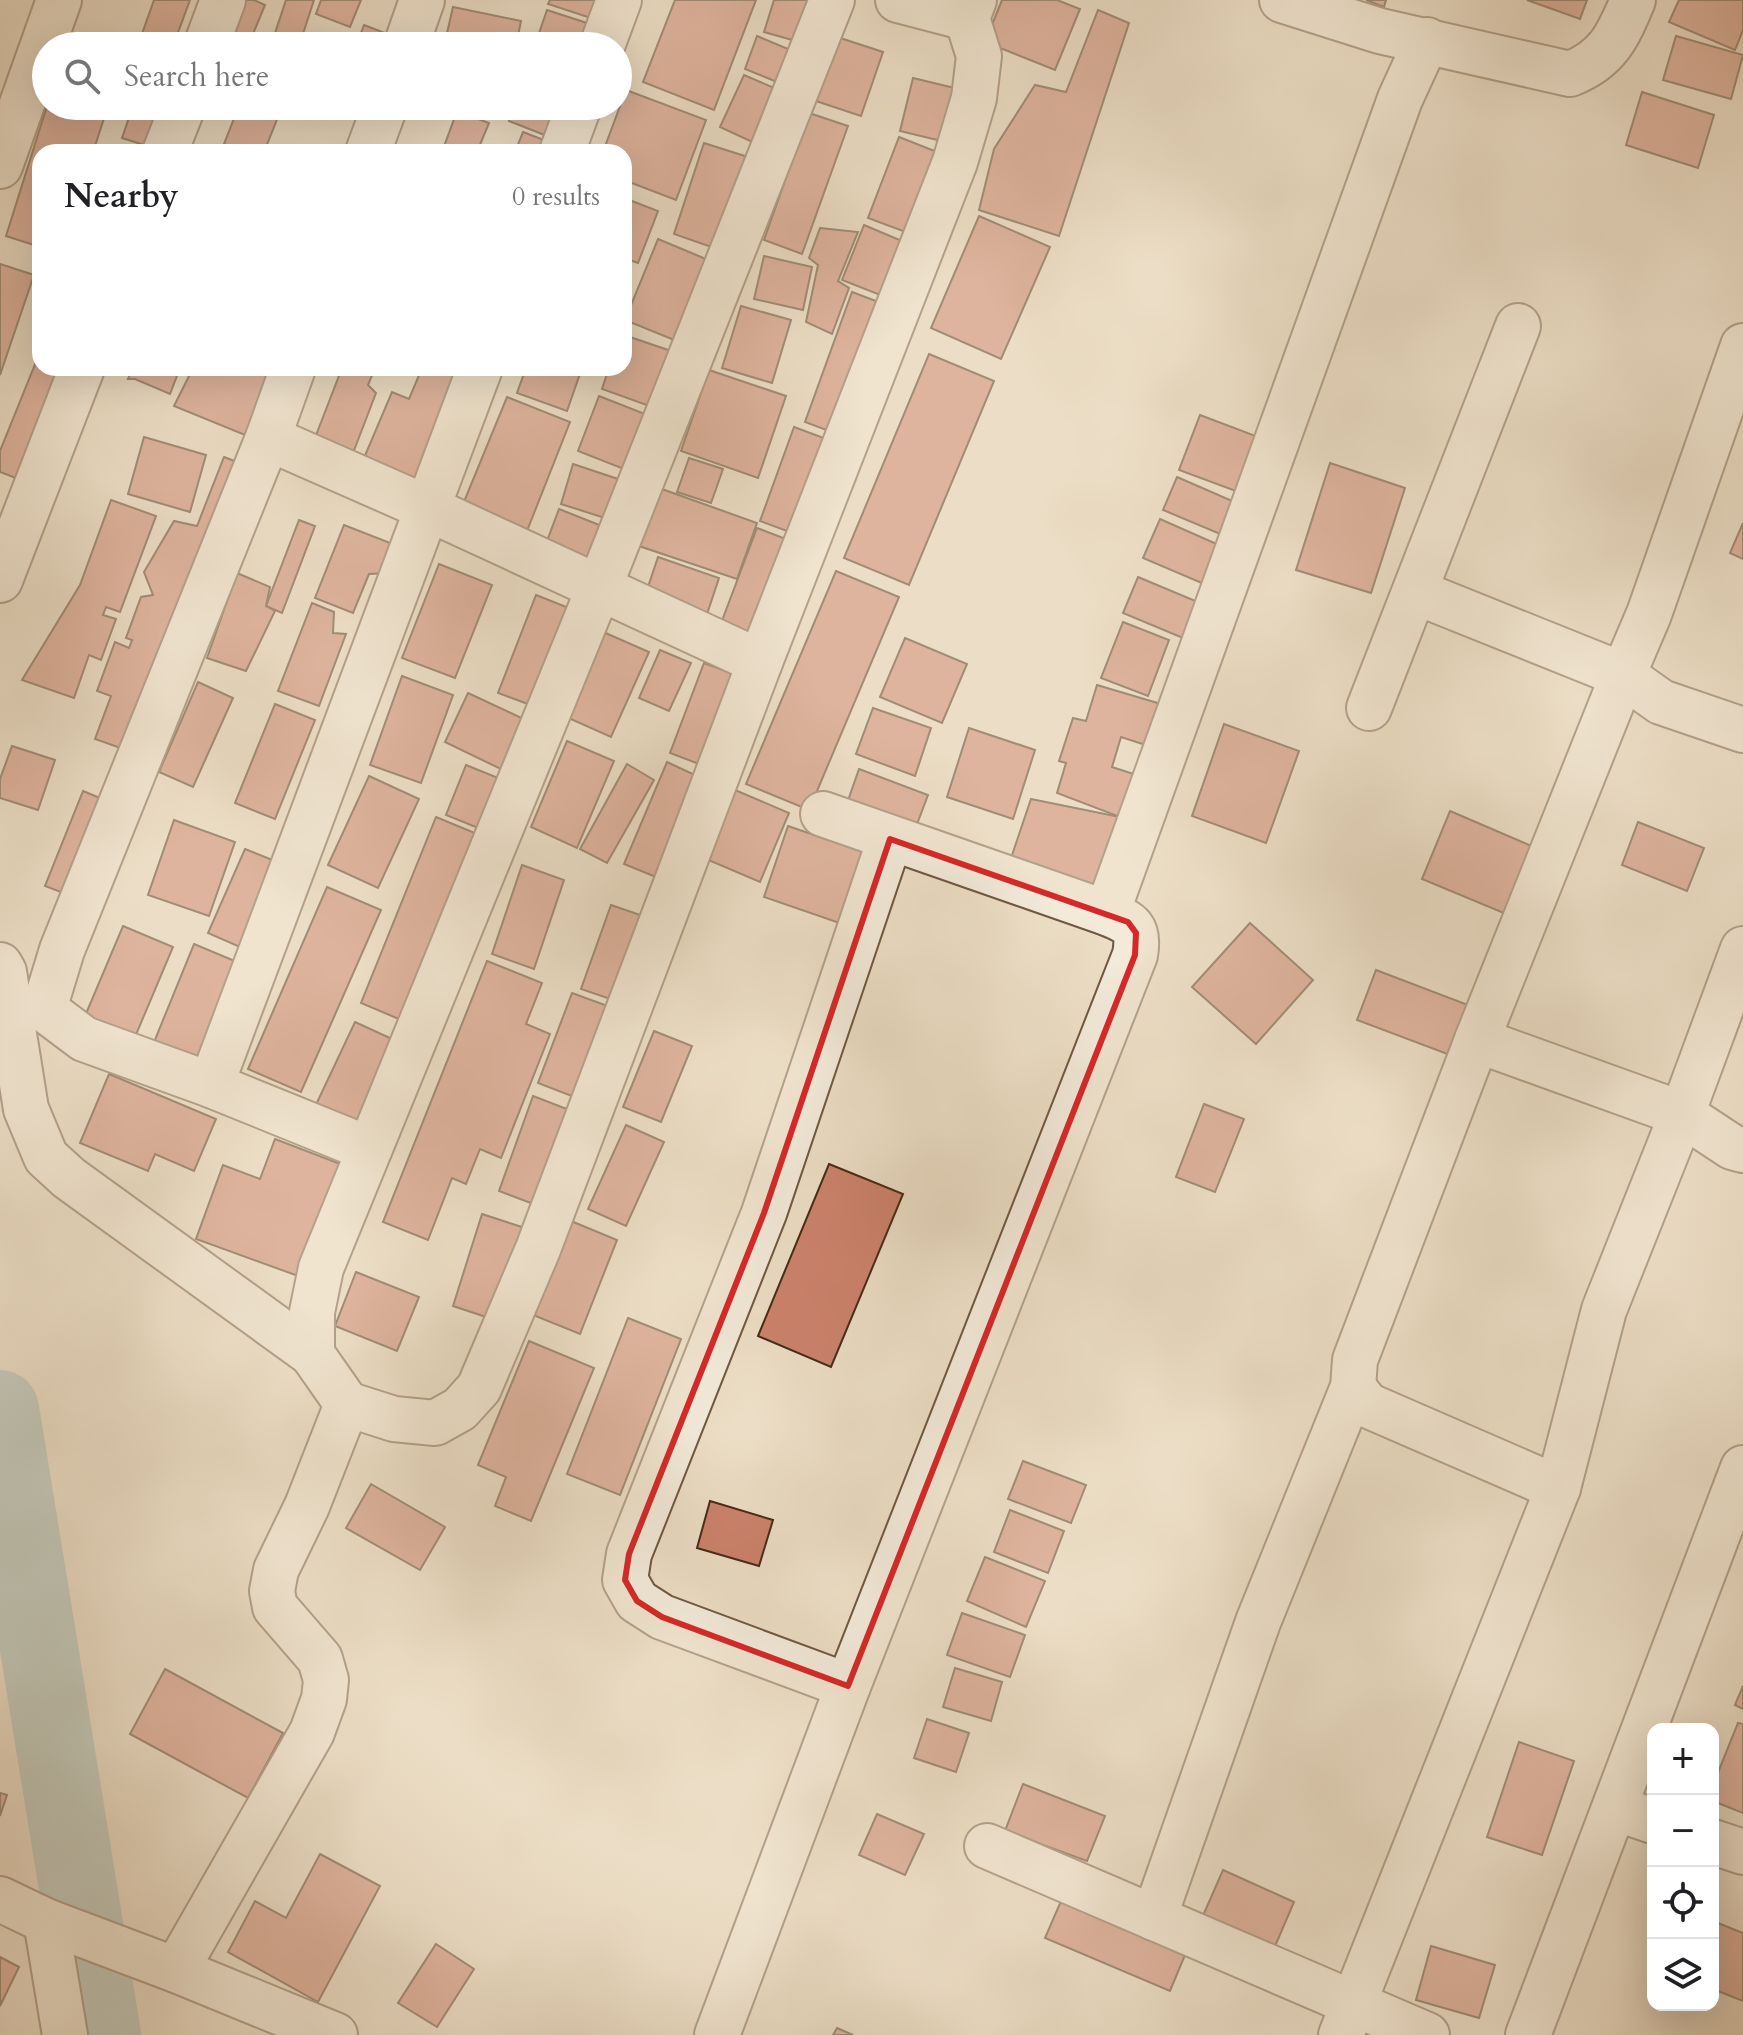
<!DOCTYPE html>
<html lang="en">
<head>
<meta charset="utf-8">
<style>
	body { margin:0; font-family:Cardo,serif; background:#f6f6f6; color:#202124 }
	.controls { position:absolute; right:24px; bottom:24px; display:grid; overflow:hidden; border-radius:16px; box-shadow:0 8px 32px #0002 }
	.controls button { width:72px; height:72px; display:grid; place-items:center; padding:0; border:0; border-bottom:2px solid #e0e0e0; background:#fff; color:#202124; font:40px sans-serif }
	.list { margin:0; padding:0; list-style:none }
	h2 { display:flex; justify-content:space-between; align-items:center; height:104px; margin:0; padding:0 32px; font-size:34px }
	h2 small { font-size:26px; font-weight:400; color:#757577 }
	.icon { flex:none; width:44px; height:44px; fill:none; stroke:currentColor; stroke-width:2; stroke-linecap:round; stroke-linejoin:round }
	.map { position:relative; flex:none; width:1743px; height:2035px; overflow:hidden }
	.search { position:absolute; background:#fff; box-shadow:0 8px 32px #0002; left:32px; top:32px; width:600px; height:88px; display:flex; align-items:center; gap:20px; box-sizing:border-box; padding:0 28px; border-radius:44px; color:#757577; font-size:30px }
	.panel { position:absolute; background:#fff; box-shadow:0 8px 32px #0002; left:32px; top:144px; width:600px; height:232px; border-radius:24px }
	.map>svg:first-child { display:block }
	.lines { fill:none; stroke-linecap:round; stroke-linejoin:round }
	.river { stroke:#99bbb9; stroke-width:78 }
	.building { fill:#cc826d; stroke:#452a15; stroke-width:2 }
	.minor-casing { stroke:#6f5741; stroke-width:48 }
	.minor { stroke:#f3eada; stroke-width:44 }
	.marked { fill:none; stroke:#d62828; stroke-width:6; stroke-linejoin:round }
</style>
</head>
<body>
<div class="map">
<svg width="1743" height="2035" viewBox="0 0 1743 2035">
	<rect width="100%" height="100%" fill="#ecdec6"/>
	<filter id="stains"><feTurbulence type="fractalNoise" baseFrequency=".0025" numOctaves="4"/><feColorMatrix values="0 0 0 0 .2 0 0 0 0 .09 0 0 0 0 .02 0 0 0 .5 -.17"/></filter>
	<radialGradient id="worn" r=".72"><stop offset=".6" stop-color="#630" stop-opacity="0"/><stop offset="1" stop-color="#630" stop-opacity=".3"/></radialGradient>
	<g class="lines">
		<path class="river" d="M0 1409 102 2035"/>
	</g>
	<g class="building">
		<path d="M154 0H190L173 46 138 45Z"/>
		<path d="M240 0H254L265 5 248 46H221Z"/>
		<path d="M286 0H314L299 46 273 39Z"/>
		<path d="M321 0H361L350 27 316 14Z"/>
		<path d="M550 0H604L597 20 548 4Z"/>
		<path d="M675 0H756L714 110 643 82Z"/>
		<path d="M774 0H815L803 43 764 32Z"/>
		<path d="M1002 0H1057L1080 9 1055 70 985 42Z"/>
		<path d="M1366 0H1386L1384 7Z"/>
		<path d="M1527 0H1587L1580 19Z"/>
		<path d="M1679 0H1743V30L1735 50 1669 22Z"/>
		<path d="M453 7 521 21 516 46H444Z"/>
		<path d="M547 10 593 25 586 46H556L537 39Z"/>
		<path d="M1098 10 1129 23 1059 236 979 210 994 149 1035 85 1066 92Z"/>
		<path d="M364 25 403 40 400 46H356Z"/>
		<path d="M70 34 106 46H66Z"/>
		<path d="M831 35 883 52 861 116 810 99Z"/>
		<path d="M757 36 800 54 787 86 745 69Z"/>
		<path d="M1676 36 1743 55 1731 99 1663 80Z"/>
		<path d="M744 75 786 93 763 147 720 127Z"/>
		<path d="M913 78 963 90 950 143 900 131Z"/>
		<path d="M626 90 706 120 676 200 624 180V152H603Z"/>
		<path d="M1642 92 1714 115 1698 168 1626 145Z"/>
		<path d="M47 106H108L93 152H40V247L6 236Z"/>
		<path d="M133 106H166L163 151 122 138Z"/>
		<path d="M239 106H297L295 113 282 107 264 152H244L224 144Z"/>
		<path d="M332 106H377L369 125 331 109Z"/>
		<path d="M515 106H571L557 140 509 121Z"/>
		<path d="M457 111 489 123 477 152H442Z"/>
		<path d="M809 113 848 126 802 254 764 240Z"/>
		<path d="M523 132 557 145 555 152H515Z"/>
		<path d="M899 137 950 157 919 237 868 218Z"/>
		<path d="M704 143 751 158 720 250 674 234Z"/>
		<path d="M624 198 658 211 638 263 624 258Z"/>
		<path d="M979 216 1050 247 1001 359 931 328Z"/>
		<path d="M864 225 914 246 893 300 842 280Z"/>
		<path d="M820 228 858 232 838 281 849 288 832 334 806 322 818 265 809 258Z"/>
		<path d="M658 239 706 259 674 340 625 320Z"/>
		<path d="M764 256 812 267 803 310 754 299Z"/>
		<path d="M0 264 34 275 0 375Z"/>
		<path d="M852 292 892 307 845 437 805 422Z"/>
		<path d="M741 306 791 320 772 383 722 368Z"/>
		<path d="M624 335 674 352 655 408 602 389 609 368H624Z"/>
		<path d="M40 352V368H75L29 483 0 472V451Z"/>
		<path d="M929 354 994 381 909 585 844 558Z"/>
		<path d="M133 368H180L170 394 135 379H128Z"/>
		<path d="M193 368H273L245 435 174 406Z"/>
		<path d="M342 368H375L368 385 376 393 353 453 315 438Z"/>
		<path d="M422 368H449L471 377 421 498 358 472 392 392 409 399Z"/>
		<path d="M526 368H582L567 411 517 393Z"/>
		<path d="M709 370 786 396 758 478 681 451Z"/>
		<path d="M599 396 650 416 629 471 578 451Z"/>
		<path d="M507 397 570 422 525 536 461 509Z"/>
		<path d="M1200 415 1274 443 1252 497 1179 470Z"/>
		<path d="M794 427 840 444 806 538 760 521Z"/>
		<path d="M144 437 206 455 190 512 128 494Z"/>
		<path d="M224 457 245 465 140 755 95 739 111 696 97 691 115 642 129 648 132 640 126 638 141 597 153 595 144 572 174 521 197 526Z"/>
		<path d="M689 458 723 469 711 503 677 492Z"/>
		<path d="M1330 463 1405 488 1371 593 1296 570Z"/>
		<path d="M573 464 621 480 608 519 561 504Z"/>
		<path d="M1177 477 1246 507 1232 539 1163 510Z"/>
		<path d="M659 488 757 523 737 579 639 546Z"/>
		<path d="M111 500 156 516 120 612 106 607 103 615 116 619 101 660 89 655 74 698 22 680 80 585Z"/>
		<path d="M559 509 602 526 584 573 541 557Z"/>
		<path d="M1160 519 1228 549 1211 587 1143 558Z"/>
		<path d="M299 520 315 526 282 613 266 606Z"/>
		<path d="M1743 523V559L1730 553Z"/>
		<path d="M344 525 398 546 387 573 369 574 353 613 315 598Z"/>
		<path d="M757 528 804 546 764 651 717 634Z"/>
		<path d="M658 557 719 578 703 626 642 605Z"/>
		<path d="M439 564 492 585 455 678 402 658Z"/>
		<path d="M836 571 899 597 809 810 746 784Z"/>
		<path d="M237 573 270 587 266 606 275 611 246 671 207 658Z"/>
		<path d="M1138 577 1205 605 1190 641 1123 613Z"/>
		<path d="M536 595 574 610 536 707 498 693Z"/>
		<path d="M312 603 334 612 333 633 346 634 319 706 278 691Z"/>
		<path d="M1123 622 1169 640 1148 696 1101 678Z"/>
		<path d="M601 631 649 652 611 737 564 716Z"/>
		<path d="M905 638 967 664 942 723 880 697Z"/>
		<path d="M660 650 691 663 669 711 639 698Z"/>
		<path d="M704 663 750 680 715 770 670 753Z"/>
		<path d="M402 676 453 695 421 783 370 765Z"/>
		<path d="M198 682 233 698 193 787 159 772Z"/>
		<path d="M1097 685 1171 707 1158 749 1121 737 1112 767 1140 776 1120 817 1057 793 1066 763 1059 761 1073 718 1086 721Z"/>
		<path d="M468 693 530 722 507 772 445 742Z"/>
		<path d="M275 704 315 720 275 819 235 803Z"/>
		<path d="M873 708 931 728 915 776 856 754Z"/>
		<path d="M1224 724 1299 751 1266 843 1192 816Z"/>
		<path d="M969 728 1035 750 1013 819 947 797Z"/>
		<path d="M567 741 614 761 577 848 531 827Z"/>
		<path d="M12 746 55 760 38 810 0 798V779Z"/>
		<path d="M667 762 710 782 668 882 624 864Z"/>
		<path d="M627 764 654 780 607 863 580 849Z"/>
		<path d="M466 765 508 782 488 832 446 815Z"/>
		<path d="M859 769 928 795 911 840 843 815Z"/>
		<path d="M369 776 419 799 378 888 328 865Z"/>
		<path d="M728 787 789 813 760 882 699 856Z"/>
		<path d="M83 791 117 805 79 899 45 886Z"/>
		<path d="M1031 799 1120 817 1117 847 1108 844 1103 859 1105 889 1011 858Z"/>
		<path d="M1450 811 1534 847 1506 914 1422 879Z"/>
		<path d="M436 817 482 836 406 1022 361 1003Z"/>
		<path d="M174 820 235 842 209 916 148 895Z"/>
		<path d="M1638 822 1704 848 1687 891 1622 865Z"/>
		<path d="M788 826 876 856 851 927 764 897Z"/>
		<path d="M245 849 285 865 249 951 208 933Z"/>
		<path d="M522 865 564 880 534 969 492 954Z"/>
		<path d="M327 887 381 910 301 1092 248 1069Z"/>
		<path d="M611 905 649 918 619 1002 581 989Z"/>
		<path d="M1250 923 1313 980 1256 1044 1192 987Z"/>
		<path d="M123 926 173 947 135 1037 85 1016Z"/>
		<path d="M194 944 242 964 199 1071 150 1052Z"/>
		<path d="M487 961 542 983 526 1024 550 1034 501 1158 480 1149 466 1184 452 1178 428 1240 383 1222Z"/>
		<path d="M1376 970 1476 1008 1458 1058 1357 1020Z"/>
		<path d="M572 993 616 1009 582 1100 538 1083Z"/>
		<path d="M355 1022 403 1044 360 1133 313 1111Z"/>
		<path d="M654 1031 692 1046 661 1122 623 1107Z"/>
		<path d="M109 1074 216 1119 194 1171 155 1154 148 1171 80 1143Z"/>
		<path d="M533 1096 580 1114 544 1208 499 1191Z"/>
		<path d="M1204 1104 1244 1119 1215 1192 1176 1177Z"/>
		<path d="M626 1125 664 1142 626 1226 588 1209Z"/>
		<path d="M275 1139 343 1165 301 1277 196 1239 223 1165 260 1179Z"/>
		<path d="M829 1164 903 1194 831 1367 758 1336Z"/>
		<path d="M482 1214 528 1229 498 1321 453 1306Z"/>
		<path d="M571 1221 617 1240 580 1334 533 1315Z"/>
		<path d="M356 1272 419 1297 397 1351 335 1326Z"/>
		<path d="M628 1318 681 1339 620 1495 567 1474Z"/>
		<path d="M529 1341 594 1368 531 1521 495 1506 506 1477 478 1465Z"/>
		<path d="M1023 1461 1086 1485 1071 1523 1008 1499Z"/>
		<path d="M371 1484 445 1527 420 1570 346 1528Z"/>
		<path d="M710 1501 773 1520 759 1566 697 1548Z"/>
		<path d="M1010 1510 1064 1531 1048 1573 994 1552Z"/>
		<path d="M985 1557 1045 1581 1026 1627 967 1601Z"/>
		<path d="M962 1613 1025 1635 1010 1677 947 1655Z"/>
		<path d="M955 1668 1002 1682 991 1721 943 1707Z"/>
		<path d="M165 1669 283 1733 248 1798 130 1734Z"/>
		<path d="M1743 1686V1709L1735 1705Z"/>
		<path d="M927 1719 969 1733 956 1772 914 1758Z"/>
		<path d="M1738 1723 1743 1724V1813L1713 1801V1785Z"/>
		<path d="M1519 1742 1574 1761 1542 1855 1487 1837Z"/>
		<path d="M1023 1784 1105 1816 1087 1861 1005 1831Z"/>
		<path d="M0 1793 7 1795 0 1816Z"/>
		<path d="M877 1814 924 1834 905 1875 859 1855Z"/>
		<path d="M320 1854 380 1886 318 2002 228 1952 255 1901 286 1918Z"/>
		<path d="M1223 1870 1294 1902 1270 1958 1198 1927Z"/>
		<path d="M1061 1901 1185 1955 1170 1991 1045 1938Z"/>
		<path d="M1713 1921 1743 1933V2001L1713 1989Z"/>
		<path d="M436 1944 474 1969 437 2027 398 2003Z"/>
		<path d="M1431 1946 1495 1965 1479 2018 1416 2000Z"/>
		<path d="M0 1957 19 1967 0 2006Z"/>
		<path d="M837 2028 853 2035H833Z"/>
	</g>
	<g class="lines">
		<defs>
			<g id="minor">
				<path d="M898 0 967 18"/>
				<path d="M1282 0 1380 31 1570 74C1608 59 1618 36 1633 0"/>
				<path d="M206 46 223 0"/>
				<path d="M406 46 422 0"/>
				<path d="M602 46 619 0"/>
				<path d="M165 152 183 106"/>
				<path d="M368 152 385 106"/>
				<path d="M562 152 579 106"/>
				<path d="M0 166 59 0"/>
				<path d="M293 368 268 438 62 950 44 1009 84 1039 211 1085 369 1149"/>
				<path d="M268 438 427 508 760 662"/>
				<path d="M0 580 82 368"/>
				<path d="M1416 592 1623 675 1649 614 1743 346"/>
				<path d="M1369 708 1518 326"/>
				<path d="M1107 913 1400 99 1427 40"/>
				<path d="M0 965 4 972 26 1109 46 1157 69 1178 312 1354"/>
				<path d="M1477 1040 1682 1114 1732 1147 1743 1150"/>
				<path d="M211 1085 480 368"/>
				<path d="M1353 1387 1367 1405 1558 1488"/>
				<path d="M347 1404 394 1419 435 1423 460 1409 479 1388 538 1249 760 662 955 162 974 98 979 56 967 18 974 0"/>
				<path d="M848 1686 662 1617 637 1601 625 1580 629 1554 764 1213 890 839"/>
				<path d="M1615 1808 1653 1821"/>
				<path d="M1713 1842 1743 1852"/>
				<path d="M987 1846 1427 2035"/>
				<path d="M0 1899 46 1921 176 1970 335 2035"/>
				<path d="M1154 1918 1258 1622 1353 1387 1355 1360 1477 1040 1623 675 1661 702 1743 730"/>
				<path d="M46 1921 65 2035"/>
				<path d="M176 1970 312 1732 324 1699 326 1680 320 1659 275 1607 272 1591 276 1570 307 1506 347 1404 312 1354V1312L321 1268 599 588 832 0"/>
				<path d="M717 2035 848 1686 1135 955C1140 927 1131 923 1107 913L823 814"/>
				<path d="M1341 2035 1558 1488 1604 1310 1682 1114 1743 949"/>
				<path d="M1528 2035 1743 1468"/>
			</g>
		</defs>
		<use href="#minor" class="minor-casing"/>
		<use href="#minor" class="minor"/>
	</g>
	<path d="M0 0H1743V2035H0ZM890 839 1128 922 1136 933 1135 955 848 1686 662 1617 637 1601 625 1580 629 1554 764 1213Z" fill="#ecdec6" fill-opacity=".55" fill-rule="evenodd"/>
	<path class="marked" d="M890 839 1128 922 1136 933 1135 955 848 1686 662 1617 637 1601 625 1580 629 1554 764 1213Z"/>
	<rect width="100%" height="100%" filter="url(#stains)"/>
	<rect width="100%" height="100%" fill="url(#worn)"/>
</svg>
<div class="controls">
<button>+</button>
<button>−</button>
<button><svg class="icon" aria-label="locate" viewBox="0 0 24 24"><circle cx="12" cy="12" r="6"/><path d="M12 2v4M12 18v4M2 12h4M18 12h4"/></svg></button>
<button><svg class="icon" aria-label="layers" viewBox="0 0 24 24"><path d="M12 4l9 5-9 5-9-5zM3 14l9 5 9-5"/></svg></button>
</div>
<div class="search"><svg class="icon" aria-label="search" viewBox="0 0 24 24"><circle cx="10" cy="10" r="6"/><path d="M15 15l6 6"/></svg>Search here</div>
<section class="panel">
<h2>Nearby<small>0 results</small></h2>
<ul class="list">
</ul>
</section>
</div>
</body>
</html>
